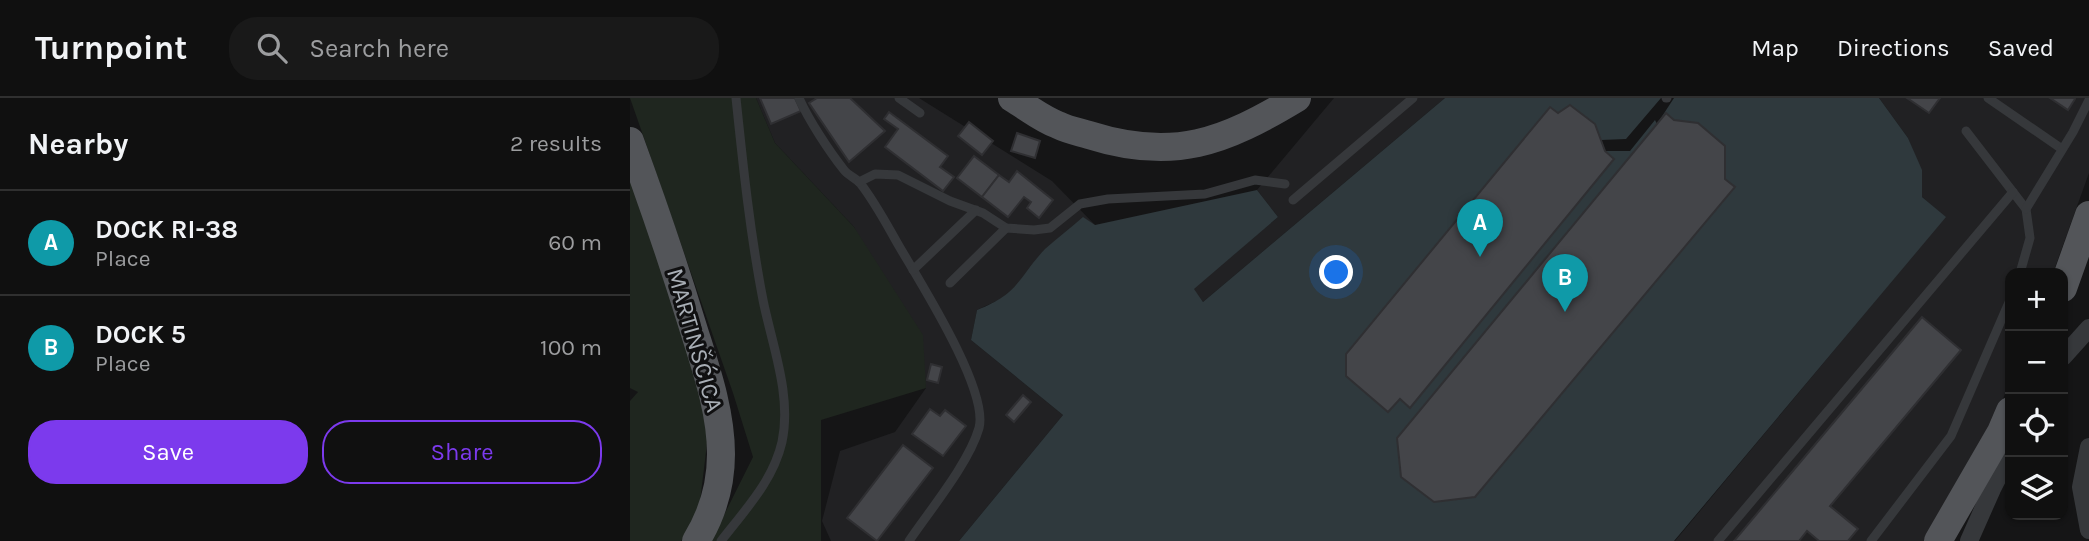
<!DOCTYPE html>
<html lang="en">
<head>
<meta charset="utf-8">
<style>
	body { margin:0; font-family:Karla,sans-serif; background:#191919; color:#f1f3f6 }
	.controls { position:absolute; right:21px; bottom:21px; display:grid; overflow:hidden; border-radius:14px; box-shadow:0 2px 5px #0004 }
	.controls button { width:63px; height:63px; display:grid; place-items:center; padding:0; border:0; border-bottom:2px solid #303030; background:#101010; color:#f1f3f6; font:35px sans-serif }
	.you { position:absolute; left:707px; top:175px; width:24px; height:24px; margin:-18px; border:5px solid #fff; border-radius:50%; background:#1a73e8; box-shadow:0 0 0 10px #1a73e833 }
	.badge { display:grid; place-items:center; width:46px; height:46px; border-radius:50%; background:#7c3aed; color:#fff; font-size:23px; font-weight:700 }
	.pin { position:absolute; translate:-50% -58px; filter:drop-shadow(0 2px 4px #0008) }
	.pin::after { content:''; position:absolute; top:37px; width:24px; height:21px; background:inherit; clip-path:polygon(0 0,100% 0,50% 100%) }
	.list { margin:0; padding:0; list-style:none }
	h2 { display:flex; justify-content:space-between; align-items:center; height:91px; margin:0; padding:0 28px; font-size:30px }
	h2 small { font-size:23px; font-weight:400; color:#9c9d9f }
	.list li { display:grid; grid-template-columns:46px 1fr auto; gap:21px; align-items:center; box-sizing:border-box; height:105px; padding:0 28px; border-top:2px solid #303030 }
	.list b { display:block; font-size:26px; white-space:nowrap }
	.list p { margin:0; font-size:23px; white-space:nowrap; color:#9c9d9f }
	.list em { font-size:23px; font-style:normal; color:#9c9d9f }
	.actions { display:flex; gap:14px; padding:21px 28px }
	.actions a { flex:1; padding:16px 0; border:2px solid #7c3aed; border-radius:28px; text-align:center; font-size:24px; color:#7c3aed }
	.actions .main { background:#7c3aed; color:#fff }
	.icon { flex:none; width:38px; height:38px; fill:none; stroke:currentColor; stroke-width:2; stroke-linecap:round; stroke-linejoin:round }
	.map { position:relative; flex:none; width:1459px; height:443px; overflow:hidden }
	header { display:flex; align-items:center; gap:42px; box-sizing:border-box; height:98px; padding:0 35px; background:#101010; border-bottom:2px solid #303030 }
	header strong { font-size:33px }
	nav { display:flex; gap:38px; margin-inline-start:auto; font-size:24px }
	.search { width:490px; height:63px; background:#191919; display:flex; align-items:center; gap:18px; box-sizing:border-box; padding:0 24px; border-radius:28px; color:#9c9d9f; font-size:26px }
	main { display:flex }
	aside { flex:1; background:#101010 }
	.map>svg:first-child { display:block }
	.built { fill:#212123 }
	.green { fill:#1f261f }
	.water { fill:#2f393d }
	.pier { fill:#151516 }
	.building { fill:#444549; stroke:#2f2f32; stroke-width:2 }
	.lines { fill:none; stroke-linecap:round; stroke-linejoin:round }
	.service { stroke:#36383b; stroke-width:9 }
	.minor { stroke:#36383b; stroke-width:18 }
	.primary { stroke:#535559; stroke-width:28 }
	.labels { text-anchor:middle; stroke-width:6; stroke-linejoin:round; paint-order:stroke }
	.street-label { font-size:24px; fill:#a8aeb5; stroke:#101011 }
</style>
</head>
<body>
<header>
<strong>Turnpoint</strong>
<div class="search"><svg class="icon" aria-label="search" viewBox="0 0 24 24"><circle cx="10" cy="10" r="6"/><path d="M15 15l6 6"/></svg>Search here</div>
<nav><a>Map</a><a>Directions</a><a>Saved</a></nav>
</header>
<main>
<aside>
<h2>Nearby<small>2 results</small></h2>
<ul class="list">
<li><span class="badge" style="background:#0f9aa8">A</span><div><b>DOCK RI-38</b><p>Place</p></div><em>60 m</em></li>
<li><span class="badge" style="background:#0f9aa8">B</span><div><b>DOCK 5</b><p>Place</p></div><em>100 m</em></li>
</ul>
<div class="actions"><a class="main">Save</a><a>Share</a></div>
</aside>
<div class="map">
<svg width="1459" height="443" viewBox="0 0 1459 443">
	<rect width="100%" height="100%" fill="#151516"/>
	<g class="built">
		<path d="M126 0H289L422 83 465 127 375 199 347 212 341 242 433 317 329 443H201L192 423 210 353 265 334 296 290 224 129 145 45Z"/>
		<path d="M704 0H815L573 204 563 191 648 119 627 92Z"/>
		<path d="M1249 0H1459V75L1423 175H1380V283L1362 329 1294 443H1045L1315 119 1292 99 1291 72 1278 40Z"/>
	</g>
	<g class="green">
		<path d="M0 0H126L145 45 224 129 293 237 296 290 191 322V443H81L123 359 103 295Z"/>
		<path d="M0 67 80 321 68 420 51 443H0V303L8 294 0 290Z"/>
	</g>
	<path class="water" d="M815 0H1249L1278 40 1292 72V99L1316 119 1044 443H329L433 317 341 242 347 212C390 195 387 181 415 151 427 140 441 130 453 119L465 127 627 92 648 119 564 191 573 204Z"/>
	<path class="pier" d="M1031 0H1044L1027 26 1025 22 1000 53H975L971 42 996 41Z"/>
	<g class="building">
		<path d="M130 0H165L171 13 141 26Z"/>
		<path d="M187 0H220L255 33 219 64 179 5Z"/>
		<path d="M1277 0H1310L1299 15Z"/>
		<path d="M1420 0H1444L1445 1 1438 12Z"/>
		<path d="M940 7 965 26 975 53 984 61 780 310 770 301 758 314 716 278V256L920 9 928 15Z"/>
		<path d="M259 14 318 58 310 69 324 79 313 93 255 49 268 31 254 21Z"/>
		<path d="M1036 15 1044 22 1068 25 1095 48V81L1105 89 845 399 804 404 771 379 767 340Z"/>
		<path d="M339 24 363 43 352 57 328 38Z"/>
		<path d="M387 35 410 43 405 60 381 53Z"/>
		<path d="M344 58 369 77 352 99 327 80Z"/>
		<path d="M387 73 423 102 409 120 397 110 401 104 394 99 378 119 352 99 369 77 379 84Z"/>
		<path d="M1292 219 1331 252 1200 408 1228 431 1218 443H1189L1177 433 1169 443H1104Z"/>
		<path d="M301 266 312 269 308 285 297 282Z"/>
		<path d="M393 297 401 304 384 324 376 317Z"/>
		<path d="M300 311 310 318 315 312 336 328 313 358 282 336Z"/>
		<path d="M273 347 303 370 247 443 217 420Z"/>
	</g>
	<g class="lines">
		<g class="service">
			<path d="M169 0C178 21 199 53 214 72 218 77 225 80 230 85 245 104 257 127 269 148 290 184 359 292 349 330 339 365 300 412 279 443"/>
			<path d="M269 0 290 15"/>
			<path d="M1036 0H1037"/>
			<path d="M1358 0 1432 51"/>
			<path d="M1336 33 1396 111 1400 140 1390 175"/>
			<path d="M229 84 245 76 268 77 320 103 353 115 376 130 404 132 420 130 450 106 478 101 575 96 625 82 655 86"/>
			<path d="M663 102 783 0"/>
			<path d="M1396 111 1443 34 1459 2"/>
			<path d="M283 172 346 112"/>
			<path d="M320 185 376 130"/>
			<path d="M91 443C115 412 143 383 152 344 162 297 142 247 133 202 120 135 113 67 106 0"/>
			<path d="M1088 443 1383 94"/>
			<path d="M1241 443 1321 338 1380 202"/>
		</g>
		<g class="minor">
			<path d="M1433 259 1459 230"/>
			<path d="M1459 349 1451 389 1459 432"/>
			<path d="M1339 443 1362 391 1380 356"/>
		</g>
		<g class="primary">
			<path d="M382 0C397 9 412 21 428 27 438 32 449 34 459 37 544 64 594 44 667 0"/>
			<path d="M0 43C22 103 43 164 62 226 75 268 91 312 91 356 91 387 82 417 66 443"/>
			<path d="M1433 190 1459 117"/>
			<path d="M1308 443 1371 334 1380 313"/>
		</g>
	</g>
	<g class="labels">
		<g class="street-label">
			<text transform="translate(65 242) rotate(74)" y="8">MARTINŠĆICA</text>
		</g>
	</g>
</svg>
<div class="controls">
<button>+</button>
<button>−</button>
<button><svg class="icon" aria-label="locate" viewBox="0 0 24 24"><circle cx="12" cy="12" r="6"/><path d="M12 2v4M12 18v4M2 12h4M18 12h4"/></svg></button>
<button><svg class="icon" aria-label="layers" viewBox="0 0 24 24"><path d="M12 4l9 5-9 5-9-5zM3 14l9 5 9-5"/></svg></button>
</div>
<div class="you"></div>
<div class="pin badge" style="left:850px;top:159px;background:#0f9aa8">A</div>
<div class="pin badge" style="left:935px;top:214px;background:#0f9aa8">B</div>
</div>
</main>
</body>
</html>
